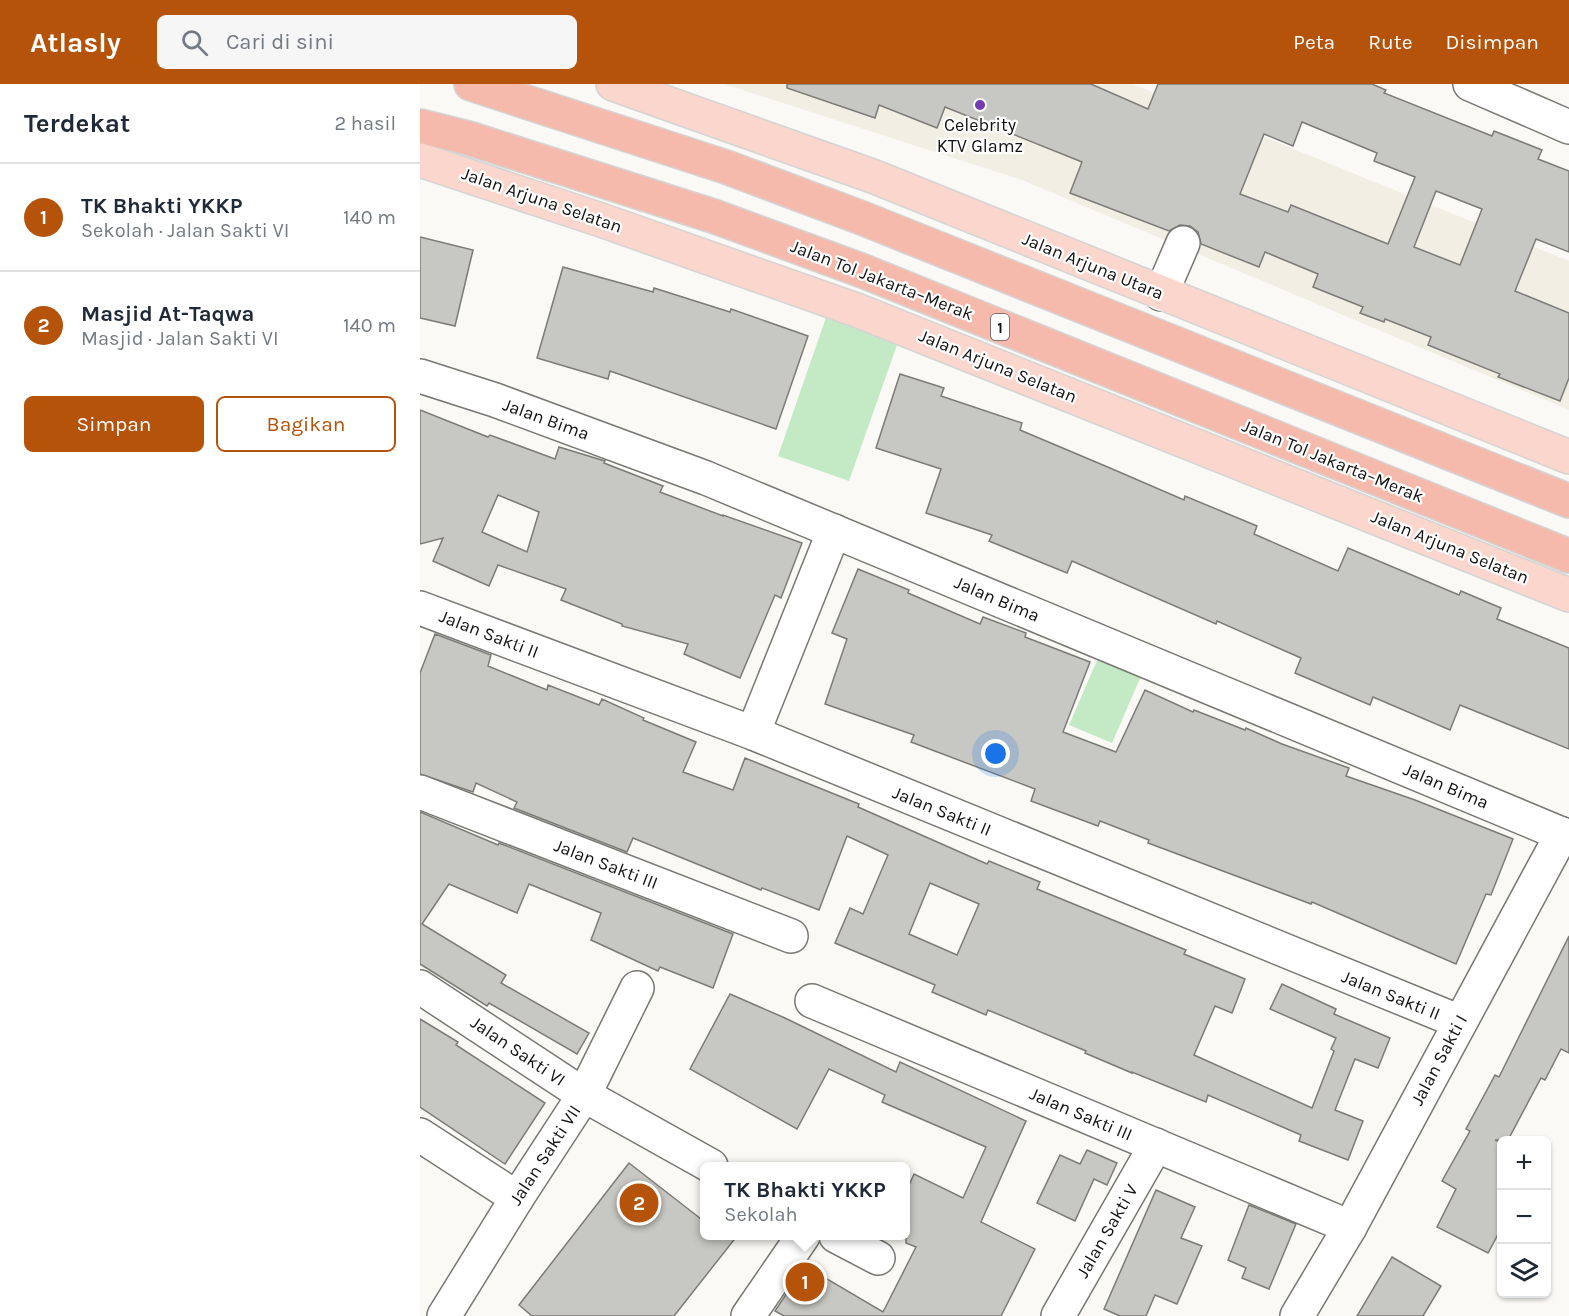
<!DOCTYPE html>
<html lang="id">
<head>
<meta charset="utf-8">
<style>
	body { margin:0; font-family:Karla,sans-serif; background:#f6f6f7; color:#1f2937 }
	.controls { position:absolute; right:18px; bottom:18px; display:grid; overflow:hidden; border-radius:9px; box-shadow:0 2px 4px #0004 }
	.controls button { width:54px; height:54px; display:grid; place-items:center; padding:0; border:0; border-bottom:2px solid #e0e1e3; background:#fff; color:#1f2937; font:30px sans-serif }
	.you { position:absolute; left:576px; top:670px; width:21px; height:21px; margin:-15px; border:4px solid #fff; border-radius:50%; background:#1a73e8; box-shadow:0 0 0 9px #1a73e833 }
	.badge { display:grid; place-items:center; width:39px; height:39px; border-radius:50%; background:#b45309; color:#fff; font-size:20px; font-weight:700 }
	.pin { position:absolute; translate:-50% -50%; border:3px solid #fff; box-shadow:0 2px 6px #0006 }
	.popup { position:absolute; left:280px; top:1078px; width:210px; height:78px; box-sizing:border-box; display:grid; place-content:center; border-radius:9px; background:#fff; filter:drop-shadow(0 2px 4px #0005); font-size:20px; white-space:nowrap; color:#747a83 }
	.popup b { font-size:22px; color:#1f2937 }
	.popup::after { content:''; position:absolute; left:50%; top:100%; margin-left:-12px; border:12px solid transparent; border-top-color:#fff }
	.list { margin:0; padding:0; list-style:none }
	h2 { display:flex; justify-content:space-between; align-items:center; height:78px; margin:0; padding:0 24px; font-size:26px }
	h2 small { font-size:20px; font-weight:400; color:#747a83 }
	.list li { display:grid; grid-template-columns:39px 1fr auto; gap:18px; align-items:center; box-sizing:border-box; height:108px; padding:0 24px; border-top:2px solid #e0e1e3 }
	.list b { display:block; font-size:22px; white-space:nowrap }
	.list p { margin:0; font-size:20px; white-space:nowrap; color:#747a83 }
	.list em { font-size:20px; font-style:normal; color:#747a83 }
	.actions { display:flex; gap:12px; padding:18px 24px }
	.actions a { flex:1; padding:14px 0; border:2px solid #b45309; border-radius:9px; text-align:center; font-size:21px; color:#b45309 }
	.actions .main { background:#b45309; color:#fff }
	.icon { flex:none; width:33px; height:33px; fill:none; stroke:currentColor; stroke-width:2; stroke-linecap:round; stroke-linejoin:round }
	.map { position:relative; flex:none; width:1149px; height:1232px; overflow:hidden }
	header { display:flex; align-items:center; gap:36px; box-sizing:border-box; height:84px; padding:0 30px; background:#b45309; color:#fff }
	header strong { font-size:28px }
	nav { display:flex; gap:33px; margin-inline-start:auto; font-size:21px }
	.search { width:420px; height:54px; background:#f6f6f7; display:flex; align-items:center; gap:15px; box-sizing:border-box; padding:0 21px; border-radius:9px; color:#747a83; font-size:22px }
	main { display:flex }
	aside { flex:1; background:#fff }
	.map>svg:first-child { display:block }
	.built { fill:#f1efe4 }
	.green { fill:#c4e9c5 }
	.building { fill:#c7c7c3; stroke:#7c7b78; stroke-width:1.5; fill-rule:evenodd }
	.lines { fill:none; stroke-linecap:round; stroke-linejoin:round }
	.minor-casing { stroke:#777773; stroke-width:36 }
	.major-casing { stroke:#d4d4d4; stroke-width:36 }
	.highway-casing { stroke:#d4d4d4; stroke-width:36 }
	.minor { stroke:#fff; stroke-width:33 }
	.major { stroke:#fad6cd; stroke-width:33 }
	.highway { stroke:#f6baac; stroke-width:33 }
	.poi-dot { fill:#733cb3; stroke:#fff; stroke-width:2 }
	.labels { text-anchor:middle; stroke-width:4.5; stroke-linejoin:round; paint-order:stroke }
	.shield { fill:#fff; stroke:#595958; stroke-width:1.5 }
	.shield-label { font-size:16px; font-weight:bold; fill:#121211 }
	.poi-label { font-size:18px; fill:#121211; stroke:#fff }
	.street-label { font-size:18px; fill:#121211; stroke:#fff }
</style>
</head>
<body>
<header>
<strong>Atlasly</strong>
<div class="search"><svg class="icon" aria-label="search" viewBox="0 0 24 24"><circle cx="10" cy="10" r="6"/><path d="M15 15l6 6"/></svg>Cari di sini</div>
<nav><a>Peta</a><a>Rute</a><a>Disimpan</a></nav>
</header>
<main>
<aside>
<h2>Terdekat<small>2 hasil</small></h2>
<ul class="list">
<li><span class="badge">1</span><div><b>TK Bhakti YKKP</b><p>Sekolah · Jalan Sakti VI</p></div><em>140 m</em></li>
<li><span class="badge">2</span><div><b>Masjid At-Taqwa</b><p>Masjid · Jalan Sakti VI</p></div><em>140 m</em></li>
</ul>
<div class="actions"><a class="main">Simpan</a><a>Bagikan</a></div>
</aside>
<div class="map">
<svg width="1149" height="1232" viewBox="0 0 1149 1232">
	<rect width="100%" height="100%" fill="#faf9f5"/>
	<path class="built" d="M304 0H713L1149 177V326L602 96Z"/>
	<g class="green">
		<path d="M411 219 483 244 429 397 358 372Z"/>
		<path d="M682 565 725 583 692 659 649 641Z"/>
	</g>
	<g class="building">
		<path d="M367 0H671L728 25 738 0H952L966 6 964 9 1072 52 1074 47 1122 66 1118 75 1149 87V168L1116 155 1095 207 1149 229V294L1140 317 1078 293 1080 290 1008 261 1011 253 965 235 964 238 940 229 943 223 893 203 898 190 845 168 839 183 781 160 778 148 770 142 760 141 749 147 650 109 662 78 525 23 517 44 459 21 455 34 367 4ZM882 38 957 69 954 77 995 93 968 160 871 121 868 128 820 110 844 50 873 62ZM1016 107 1062 125 1040 181 994 163Z"/>
		<path d="M0 153 53 166 35 242 0 234Z"/>
		<path d="M143 183 233 208 234 204 310 228 311 225 388 252 356 345 190 287 188 295 117 274Z"/>
		<path d="M480 290 524 304 521 312 602 339 600 346 690 384 764 416 765 412 837 442 834 450 918 487 928 464 1039 511 1041 507 1081 524 1077 535 1149 564V665L1040 621 1030 646 953 613 950 621 875 589 881 574 797 537 796 540 652 477 647 489 569 457 572 451 506 429 521 385 456 364Z"/>
		<path d="M0 326 68 353 70 351 135 375 139 363 185 377 184 379 243 402 240 408 303 432V431L382 459 361 514 355 511 320 594 264 570 268 560 202 542V540L141 516 146 505 78 481 69 502 13 477 23 454 0 460ZM78 411 119 428 107 468 62 448Z"/>
		<path d="M438 485 489 506 488 509 560 540 563 533 606 549 605 553 670 578 643 648 696 668 725 606 773 628 774 626 825 646 826 644 862 660 929 684 926 692 995 716 1093 755 1071 811 1066 810 1036 880 892 818 891 820 728 759 729 756 680 737 678 742 611 717 615 705 491 658 494 651 405 620 427 555 412 549Z"/>
		<path d="M15 550 71 571 68 582 127 606 128 601 179 621 182 615 224 634 223 636 276 658 263 688 313 706 325 674 439 720 438 723 567 780 569 777 620 798 617 805 766 866 764 870 825 895 812 929 795 922 774 971 892 1024 914 967 911 965 916 954 850 925 862 900 916 925 914 930 970 954 958 984 935 975 915 1026 943 1037 928 1076 879 1057 881 1051 788 1011 786 1018 712 988V989L665 969 666 967 568 926 566 931 512 908 515 901 415 859 430 824 443 830 468 771 427 752 399 826 342 804 341 806 213 754 207 768 94 724 97 718 56 699 53 708 0 690V589ZM510 799 559 820 537 871 489 850Z"/>
		<path d="M0 728 78 761 79 759 313 850 293 904 240 883 238 887 171 856 181 829 109 800 97 829 29 800 2 840 86 891 81 899 169 949 157 970 69 919 67 922 0 880Z"/>
		<path d="M1149 852V969L1141 965 1125 996 1121 994 1088 1056H1075L1082 1059V1143L1068 1169 1017 1143 1036 1105 1022 1097 1050 1047 1046 1045 1075 991 1079 993Z"/>
		<path d="M310 910 365 934 476 988 480 978 606 1037 561 1138 615 1165 581 1232H364L355 1227 385 1182 463 1228 496 1163 486 1159V1108L494 1090 543 1114 566 1063 462 1018 465 1011 409 985 377 1045 270 985Z"/>
		<path d="M0 935 38 958 36 961 125 1019 85 1080 0 1023Z"/>
		<path d="M667 1066 697 1079 687 1101 674 1095 655 1137 617 1119 640 1071 660 1080Z"/>
		<path d="M209 1079 285 1138V1152H317L254 1232H112L99 1221Z"/>
		<path d="M736 1106 775 1123 761 1154 782 1162 757 1220 735 1211 726 1232H700L684 1225Z"/>
		<path d="M829 1121 876 1140 849 1205 822 1194 826 1184 808 1176Z"/>
		<path d="M972 1173 1021 1202 1003 1232H937Z"/>
	</g>
	<g class="lines">
		<defs>
			<g id="minor">
				<path d="M1050 0 1149 43"/>
				<path d="M741 210 763 159"/>
				<path d="M0 292 75 316 286 394 1149 753"/>
				<path d="M0 524 333 649 1040 938"/>
				<path d="M333 649 414 447"/>
				<path d="M0 708 371 852"/>
				<path d="M0 903 164 1011 291 1082"/>
				<path d="M392 917 930 1143"/>
				<path d="M0 1051 97 1114"/>
				<path d="M416 1152 458 1174"/>
				<path d="M24 1232 97 1114 164 1011 217 904"/>
				<path d="M328 1232 383 1152"/>
				<path d="M638 1232 736 1061"/>
				<path d="M877 1232 930 1143 1142 750"/>
			</g>
			<g id="major">
				<path d="M193 0 455 93 1149 373"/>
				<path d="M0 76 181 136 439 227 1149 511"/>
			</g>
			<g id="highway">
				<path d="M51 0 306 83 442 134 1149 417"/>
				<path d="M0 42 48 54 293 132 443 187 1149 472"/>
			</g>
		</defs>
		<use href="#minor" class="minor-casing"/>
		<use href="#major" class="major-casing"/>
		<use href="#highway" class="highway-casing"/>
		<use href="#minor" class="minor"/>
		<use href="#major" class="major"/>
		<use href="#highway" class="highway"/>
	</g>
	<circle class="poi-dot" cx="560" cy="21" r="6"/>
	<g class="labels">
		<rect class="shield" x="571" y="230" width="18" height="26" rx="4.5"/>
		<g class="shield-label">
			<text x="580" y="249">1</text>
		</g>
		<g class="poi-label">
			<text x="560" y="47">Celebrity<tspan x="560" dy="21">KTV Glamz</tspan></text>
		</g>
		<g class="street-label">
			<text transform="translate(122 116) rotate(19)" y="6">Jalan Arjuna Selatan</text>
			<text transform="translate(673 182) rotate(22)" y="6">Jalan Arjuna Utara</text>
			<text transform="translate(462 196) rotate(21)" y="6">Jalan Tol Jakarta–Merak</text>
			<text transform="translate(578 282) rotate(22)" y="6">Jalan Arjuna Selatan</text>
			<text transform="translate(126 335) rotate(20)" y="6">Jalan Bima</text>
			<text transform="translate(913 377) rotate(22)" y="6">Jalan Tol Jakarta–Merak</text>
			<text transform="translate(1030 463) rotate(22)" y="6">Jalan Arjuna Selatan</text>
			<text transform="translate(577 515) rotate(23)" y="6">Jalan Bima</text>
			<text transform="translate(69 550) rotate(21)" y="6">Jalan Sakti II</text>
			<text transform="translate(1026 702) rotate(23)" y="6">Jalan Bima</text>
			<text transform="translate(522 727) rotate(22)" y="6">Jalan Sakti II</text>
			<text transform="translate(186 780) rotate(21)" y="6">Jalan Sakti III</text>
			<text transform="translate(971 911) rotate(22)" y="6">Jalan Sakti II</text>
			<text transform="translate(98 967) rotate(34)" y="6">Jalan Sakti VI</text>
			<text transform="translate(1019 976) rotate(-62)" y="6">Jalan Sakti I</text>
			<text transform="translate(661 1030) rotate(23)" y="6">Jalan Sakti III</text>
			<text transform="translate(125 1071) rotate(-57)" y="6">Jalan Sakti VII</text>
			<text transform="translate(687 1147) rotate(-60)" y="6">Jalan Sakti V</text>
		</g>
	</g>
</svg>
<div class="controls">
<button>+</button>
<button>−</button>
<button><svg class="icon" aria-label="layers" viewBox="0 0 24 24"><path d="M12 4l9 5-9 5-9-5zM3 14l9 5 9-5"/></svg></button>
</div>
<div class="you"></div>
<div class="pin badge" style="left:385px;top:1198px">1</div>
<div class="popup"><b>TK Bhakti YKKP</b>Sekolah</div>
<div class="pin badge" style="left:219px;top:1119px">2</div>
</div>
</main>
</body>
</html>
